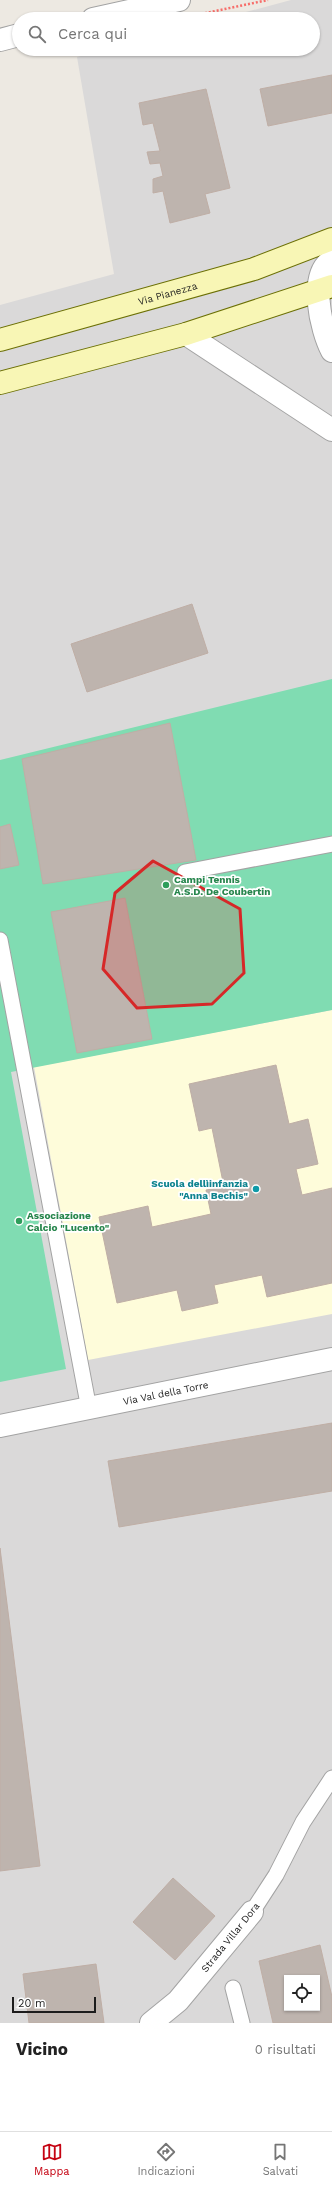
<!DOCTYPE html>
<html lang="it">
<head>
<meta charset="utf-8">
<style>
	body { margin:0; font-family:"Work Sans",sans-serif; background:#f6f6f6; color:#222 }
	.controls { position:absolute; right:12px; bottom:12px; display:grid; overflow:hidden; border-radius:0px; box-shadow:0 1px 3px #0004 }
	.controls button { width:36px; height:36px; display:grid; place-items:center; padding:0; border:0; border-bottom:1px solid #e0e0e0; background:#fff; color:#222; font:20px sans-serif }
	.scale { position:absolute; left:12px; bottom:10px; width:84px; box-sizing:border-box; padding-left:4px; border:2px solid #1c1c1c; border-top:0; font-size:11px; line-height:14px; white-space:nowrap; color:#1c1c1c; -webkit-text-stroke:3px #fff; paint-order:stroke }
	.list { margin:0; padding:0; list-style:none }
	h2 { display:flex; justify-content:space-between; align-items:center; height:52px; margin:0; padding:0 16px; font-size:17px }
	h2 small { font-size:13px; font-weight:400; color:#767676 }
	.icon { flex:none; width:22px; height:22px; fill:none; stroke:currentColor; stroke-width:2; stroke-linecap:round; stroke-linejoin:round }
	.map { position:relative; flex:none; width:332px; height:2023px; overflow:hidden }
	.search { position:absolute; background:#fff; box-shadow:0 1px 3px #0004; left:12px; right:12px; top:12px; height:44px; display:flex; align-items:center; gap:10px; box-sizing:border-box; padding:0 14px; border-radius:22px; color:#767676; font-size:15px }
	.sheet { height:108px; background:#fff }
	nav { display:flex; justify-content:space-around; align-items:center; box-sizing:border-box; height:56px; border-top:1px solid #e0e0e0; background:#fff; font-size:11px; color:#767676 }
	nav a { display:grid; justify-items:center; gap:2px }
	nav .on { color:#c50312 }
	.map>svg:first-child { display:block }
	.residential { fill:#dad9d9; fill-rule:evenodd }
	.education { fill:#fefcda }
	.pitch { fill:#80dcb2 }
	.building { fill:#beb4ae; stroke:#bfaea5; fill-rule:evenodd }
	.lines { fill:none; stroke-linecap:round; stroke-linejoin:round }
	.lane-casing { stroke:#a3a3a3; stroke-width:17 }
	.street-casing { stroke:#a3a3a3; stroke-width:24 }
	.secondary-casing { stroke:#6c7006; stroke-width:24 }
	.path { stroke:#f76d69; stroke-width:2.5; stroke-dasharray:2 2; stroke-linecap:butt }
	.lane { stroke:#fff; stroke-width:15 }
	.street { stroke:#fff; stroke-width:22 }
	.secondary { stroke:#f8f6b5; stroke-width:22 }
	.marked { fill:#d62828; fill-opacity:0.2; stroke:#d62828; stroke-width:3; stroke-linejoin:round }
	.leisure-dot { fill:#2e9e5b; stroke:#fff; stroke-width:1.5 }
	.culture-dot { fill:#0f9aa8; stroke:#fff; stroke-width:1.5 }
	.labels { text-anchor:middle; stroke-width:3.5; stroke-linejoin:round; paint-order:stroke }
	.street-label { font-size:10px; fill:#1c1c1c; stroke:#fff }
	.leisure-label { font-size:10px; font-weight:bold; fill:#27864d; stroke:#fff; text-anchor:start }
	.culture-label { font-size:10px; font-weight:bold; fill:#0d838f; stroke:#fff; text-anchor:end }
</style>
</head>
<body>
<div class="map">
<svg width="332" height="2023" viewBox="0 0 332 2023">
	<rect width="100%" height="100%" fill="#ede9e2"/>
	<path class="residential" d="M291 0H332V2023H0V305L114 274 77 57 107 49H313V19H220ZM287 1978H317V2008H287Z"/>
	<path class="education" d="M332 1010V1314L88 1360 34 1067Z"/>
	<path class="pitch" d="M332 679V1010L11 1072 66 1369 0 1382V760Z"/>
	<g class="building">
		<path d="M332 75V113L268 126 260 89Z"/>
		<path d="M206 89 230 188 205 194 210 213 170 223 163 191 153 193V179L163 176 160 163 150 164 147 152 160 151 153 123 143 125 139 103Z"/>
		<path d="M192 604 208 653 87 692 71 644Z"/>
		<path d="M170 723 196 860 43 884 22 759Z"/>
		<path d="M10 824 19 865 0 869V827Z"/>
		<path d="M125 898 152 1039 77 1053 51 912Z"/>
		<path d="M276 1065 289 1124 308 1119 318 1164 296 1169 302 1195 332 1188V1283L267 1297 262 1275 214 1285 218 1303 182 1311 177 1290 117 1303 99 1217 148 1206 152 1227 211 1214 206 1190 224 1187 212 1128 199 1131 189 1084Z"/>
		<path d="M332 1423V1491L119 1527 108 1461Z"/>
		<path d="M0 1548 40 1866 0 1871Z"/>
		<path d="M173 1878 215 1916 175 1960 133 1922Z"/>
		<path d="M320 1945 332 1997V2023H273L259 1961ZM287 1978H317V2008H287Z"/>
		<path d="M96 1964 104 2023H29L23 1974Z"/>
	</g>
	<g class="lines">
		<defs>
			<g id="lane">
				<path d="M185 872 332 844"/>
				<path d="M0 940 89 1409"/>
				<path d="M252 1912 276 1875 303 1822 332 1778"/>
				<path d="M233 1988 242 2023"/>
			</g>
			<g id="street">
				<path d="M93 19 179 0"/>
				<path d="M0 40 19 35"/>
				<path d="M332 260C308 275 321 330 332 351"/>
				<path d="M186 334 332 430"/>
				<path id="s1" d="M0 1426 332 1359"/>
				<path d="M151 2023 178 2001 252 1912"/>
			</g>
			<g id="secondary">
				<path id="s2" d="M0 340 254 269 332 239"/>
				<path d="M0 383 186 334 332 286"/>
			</g>
		</defs>
		<use href="#lane" class="lane-casing"/>
		<use href="#street" class="street-casing"/>
		<use href="#secondary" class="secondary-casing"/>
		<path class="path" d="M201 14 268 0"/>
		<use href="#lane" class="lane"/>
		<use href="#street" class="street"/>
		<use href="#secondary" class="secondary"/>
	</g>
	<path class="marked" d="M153 861 240 909 244 973 212 1004 137 1008 103 969 115 893Z"/>
	<g class="leisure-dot">
		<circle cx="166" cy="885" r="4"/>
		<circle cx="19" cy="1221" r="4"/>
	</g>
	<circle class="culture-dot" cx="256" cy="1189" r="4"/>
	<g class="labels">
		<g class="street-label">
			<text dy="4" stroke="none"><textPath href="#s2" startOffset="174">Via Pianezza</textPath></text>
			<text dy="4" stroke="none"><textPath href="#s1" startOffset="169">Via Val della Torre</textPath></text>
			<text transform="translate(230 1937) rotate(-51)" y="4">Strada Villar Dora</text>
		</g>
		<g class="leisure-label">
			<text x="174" y="883">Campi Tennis<tspan x="174" dy="12">A.S.D. De Coubertin</tspan></text>
			<text x="27" y="1219">Associazione<tspan x="27" dy="12">Calcio "Lucento"</tspan></text>
		</g>
		<g class="culture-label">
			<text x="248" y="1187">Scuola dellìinfanzia<tspan x="248" dy="12">"Anna Bechis"</tspan></text>
		</g>
	</g>
</svg>
<div class="controls">
<button><svg class="icon" aria-label="locate" viewBox="0 0 24 24"><circle cx="12" cy="12" r="6"/><path d="M12 2v4M12 18v4M2 12h4M18 12h4"/></svg></button>
</div>
<div class="scale">20 m</div>
<div class="search"><svg class="icon" aria-label="search" viewBox="0 0 24 24"><circle cx="10" cy="10" r="6"/><path d="M15 15l6 6"/></svg>Cerca qui</div>
</div>
<section class="sheet">
<h2>Vicino<small>0 risultati</small></h2>
<ul class="list">
</ul>
</section>
<nav>
<a class="on"><svg class="icon" aria-label="map" viewBox="0 0 24 24"><path d="M3 6l6-2 6 2 6-2v14l-6 2-6-2-6 2zM9 4v14M15 6v14"/></svg>Mappa</a>
<a><svg class="icon" aria-label="directions" viewBox="0 0 24 24"><path d="M12 3l9 9-9 9-9-9zM9 14v-3h6M13 9l2 2-2 2"/></svg>Indicazioni</a>
<a><svg class="icon" aria-label="saved" viewBox="0 0 24 24"><path d="M7 4h10v16l-5-4-5 4z"/></svg>Salvati</a>
</nav>
</body>
</html>
